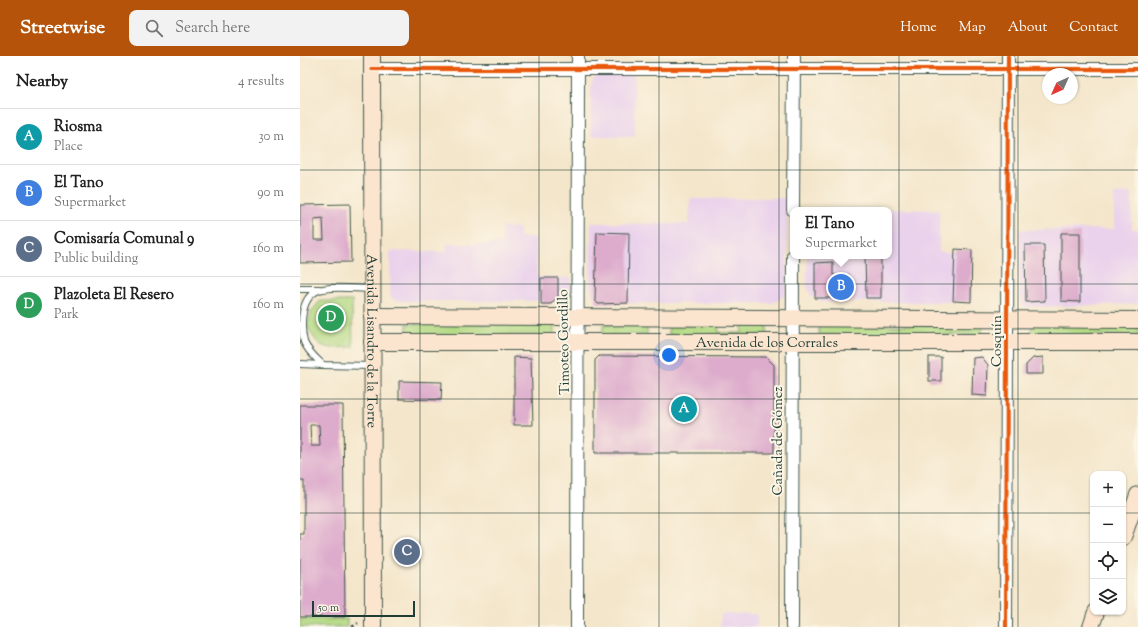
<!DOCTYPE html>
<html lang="en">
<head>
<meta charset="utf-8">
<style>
	body { margin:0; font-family:"Sorts Mill Goudy",serif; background:#f2f2f2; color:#222 }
	.controls { position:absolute; right:12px; bottom:12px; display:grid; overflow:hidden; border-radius:8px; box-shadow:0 1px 3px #0004 }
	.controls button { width:36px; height:36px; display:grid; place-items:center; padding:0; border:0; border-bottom:1px solid #e0e0e0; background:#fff; color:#222; font:20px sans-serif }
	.compass { position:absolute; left:742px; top:12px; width:36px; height:36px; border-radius:50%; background:#fff; box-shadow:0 1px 3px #0004; rotate:225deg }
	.scale { position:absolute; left:12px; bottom:10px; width:103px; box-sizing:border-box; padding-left:4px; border:2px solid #1f3d34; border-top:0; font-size:11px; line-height:14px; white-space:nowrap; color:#1f3d34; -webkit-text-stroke:3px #fcf5e5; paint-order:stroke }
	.you { position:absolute; left:369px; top:299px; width:14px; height:14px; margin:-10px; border:3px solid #fff; border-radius:50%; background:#1a73e8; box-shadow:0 0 0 6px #1a73e833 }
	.badge { display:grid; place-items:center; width:26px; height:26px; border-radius:50%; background:#b45309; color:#fff; font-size:13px; font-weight:700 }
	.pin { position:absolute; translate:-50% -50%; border:2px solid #fff; box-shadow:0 1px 4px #0006 }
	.popup { position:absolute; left:490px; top:151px; width:102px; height:52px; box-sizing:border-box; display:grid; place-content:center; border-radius:8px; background:#fff; filter:drop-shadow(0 1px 3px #0005); font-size:13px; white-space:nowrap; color:#767676 }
	.popup b { font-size:15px; color:#222 }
	.popup::after { content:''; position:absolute; left:50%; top:100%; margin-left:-8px; border:8px solid transparent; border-top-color:#fff }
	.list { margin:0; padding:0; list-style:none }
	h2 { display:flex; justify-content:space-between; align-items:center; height:52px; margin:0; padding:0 16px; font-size:17px }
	h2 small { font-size:13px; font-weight:400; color:#767676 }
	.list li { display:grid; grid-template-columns:26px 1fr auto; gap:12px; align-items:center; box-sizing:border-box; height:56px; padding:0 16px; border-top:1px solid #e0e0e0 }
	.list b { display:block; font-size:15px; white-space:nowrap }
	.list p { margin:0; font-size:13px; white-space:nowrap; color:#767676 }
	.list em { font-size:13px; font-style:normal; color:#767676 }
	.icon { flex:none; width:22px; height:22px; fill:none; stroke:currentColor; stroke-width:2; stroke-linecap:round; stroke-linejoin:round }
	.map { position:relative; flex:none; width:838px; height:571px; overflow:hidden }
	header { display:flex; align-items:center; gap:24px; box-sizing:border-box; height:56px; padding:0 20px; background:#b45309; color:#fff }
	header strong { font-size:19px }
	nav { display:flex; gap:22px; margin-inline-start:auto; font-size:14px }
	.search { width:280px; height:36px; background:#f2f2f2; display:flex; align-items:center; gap:10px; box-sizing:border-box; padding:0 14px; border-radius:8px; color:#767676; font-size:15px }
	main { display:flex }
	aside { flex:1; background:#fff }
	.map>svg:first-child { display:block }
	.built { fill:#ead1ec }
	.green { fill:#b3d983; stroke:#698b5c }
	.building { fill:#ddabcc; fill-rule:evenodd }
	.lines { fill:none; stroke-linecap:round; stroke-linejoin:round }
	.lane-casing { stroke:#3f564b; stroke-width:8 }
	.street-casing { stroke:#3f564b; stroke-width:14 }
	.secondary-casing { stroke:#3f564b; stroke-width:18 }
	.path { stroke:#3f564b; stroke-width:2.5; stroke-dasharray:3 3; stroke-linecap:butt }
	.lane { stroke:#fff; stroke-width:6 }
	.street { stroke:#fff; stroke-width:12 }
	.secondary { stroke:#fce5cf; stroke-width:16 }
	.cycleway-casing { stroke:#fcf5e5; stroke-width:6 }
	.cycleway { stroke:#e8590c; stroke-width:4 }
	.grid { fill:none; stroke:#1f3d34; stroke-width:1; stroke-opacity:0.55 }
	.labels { text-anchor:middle; stroke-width:4; stroke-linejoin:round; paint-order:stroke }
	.street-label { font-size:14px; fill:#1f3d34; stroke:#fcf5e5 }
</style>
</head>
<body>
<header>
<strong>Streetwise</strong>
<div class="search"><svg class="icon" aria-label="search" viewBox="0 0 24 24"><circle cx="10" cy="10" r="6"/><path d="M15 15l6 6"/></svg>Search here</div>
<nav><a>Home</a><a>Map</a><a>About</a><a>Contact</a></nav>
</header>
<main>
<aside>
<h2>Nearby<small>4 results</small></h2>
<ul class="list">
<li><span class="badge" style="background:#0f9aa8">A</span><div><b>Riosma</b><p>Place</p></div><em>30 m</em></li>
<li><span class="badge" style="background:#3f7fe0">B</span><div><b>El Tano</b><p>Supermarket</p></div><em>90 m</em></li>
<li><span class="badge" style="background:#5c6f8a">C</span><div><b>Comisaría Comunal 9</b><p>Public building</p></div><em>160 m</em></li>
<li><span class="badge" style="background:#2e9e5b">D</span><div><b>Plazoleta El Resero</b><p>Park</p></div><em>160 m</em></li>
</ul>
</aside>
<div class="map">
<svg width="838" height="571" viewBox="0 0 838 571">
	<rect width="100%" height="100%" fill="#fcf5e5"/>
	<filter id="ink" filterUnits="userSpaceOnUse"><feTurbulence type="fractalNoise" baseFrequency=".025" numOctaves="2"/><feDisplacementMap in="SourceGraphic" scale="8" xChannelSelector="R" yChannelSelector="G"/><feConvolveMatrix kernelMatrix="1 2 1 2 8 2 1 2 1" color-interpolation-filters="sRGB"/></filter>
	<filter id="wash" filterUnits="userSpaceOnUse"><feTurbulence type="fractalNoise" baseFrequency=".012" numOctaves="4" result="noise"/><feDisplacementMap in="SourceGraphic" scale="16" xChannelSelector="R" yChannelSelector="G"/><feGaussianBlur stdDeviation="0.9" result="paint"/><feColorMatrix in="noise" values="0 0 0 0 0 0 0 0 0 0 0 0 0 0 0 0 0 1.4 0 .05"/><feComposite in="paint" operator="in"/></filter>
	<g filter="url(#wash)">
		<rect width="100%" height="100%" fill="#f4e6cb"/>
		<g class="built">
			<path d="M334 16 335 80H291V30L293 23 300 17Z"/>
			<path d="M832 137V173H838V248L725 251 722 248 719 240V174L814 173V138Z"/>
			<path d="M487 142V232L484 239 477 245 471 247H307L297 242 293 239 290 230 291 167 389 168 390 143Z"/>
			<path d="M584 153 639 154V196H673L671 246H523L511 240 507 230V200H589V154Z"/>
			<path d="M202 171 219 172V181L236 182 237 221 271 222V231L266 240 252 245H99L94 244 90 240V195L146 196 147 188H201Z"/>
			<path d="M421 558H457V571H420Z"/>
		</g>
		<g class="green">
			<path d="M20 245H52L53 291C25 292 21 296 7 270L12 255Z"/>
			<rect x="107" y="268" width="147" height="11"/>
			<path d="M732 268 838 269V280L731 279Z"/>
			<path d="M303 269H418L419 277H442V269H467V279H369V271H347V279H303Z"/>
			<path d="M519 269H683L682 279H519Z"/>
			<rect x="0" y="563" width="47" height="8"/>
		</g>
		<g id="blocks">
			<g class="building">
				<path d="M50 148 51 206 0 207V149ZM23 162 24 184H14V163Z"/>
				<path d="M297 176 329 177 328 247 298 248 295 244Z"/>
				<path d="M761 177H780V246L761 245Z"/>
				<path d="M725 189H744L745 245 726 246Z"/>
				<path d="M655 193 672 194 671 246 653 245Z"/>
				<path d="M565 200H581V242H566Z"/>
				<path d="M533 206V219H549L548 242H515V207Z"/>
				<path d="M241 222H258V240L251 248H241Z"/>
				<path d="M299 300 466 301 474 309V397H295V304Z"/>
				<path d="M214 301 231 302 233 369H214Z"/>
				<rect x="629" y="301" width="12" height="24"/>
				<path d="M682 301 688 309 687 340 672 339 673 302Z"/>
				<path d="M743 301V318H726V309L733 302Z"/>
				<path d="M99 325 142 326 141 344 99 343Z"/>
				<path d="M0 349H43L45 561H0V478H4V425H0ZM10 369H19L20 390H11Z"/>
			</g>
		</g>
	</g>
	<g filter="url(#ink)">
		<use href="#blocks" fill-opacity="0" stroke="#3f564b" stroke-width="1"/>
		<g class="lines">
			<defs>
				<g id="lane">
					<path d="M0 233H19"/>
					<path d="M0 308 23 309"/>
					<path d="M71 310 23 309C16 302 8 296 4 286 0 268 0 237 23 233 38 230 57 233 72 233"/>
				</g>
				<g id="street">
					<path d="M72 13H838"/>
					<path d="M493 154 494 0"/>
					<path d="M277 571 278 0"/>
					<path d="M492 571 493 200"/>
					<path d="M706 571 708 0"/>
				</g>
				<g id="secondary">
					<path id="s1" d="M72 0 73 571"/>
					<path d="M72 260 838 264"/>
					<path id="s2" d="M72 286H838"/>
					<path d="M823 481 838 439"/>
					<path d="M791 571 796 556"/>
				</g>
			</defs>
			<use href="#lane" class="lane-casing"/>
			<use href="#street" class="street-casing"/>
			<use href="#secondary" class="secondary-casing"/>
			<path class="path" d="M52 571 58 567"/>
			<use href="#lane" class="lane"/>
			<use href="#street" class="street"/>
			<use href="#secondary" class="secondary"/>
			<defs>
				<g id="cycleway">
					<path d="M72 13H838"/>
					<path d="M706 571 708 0"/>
				</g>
			</defs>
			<use href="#cycleway" class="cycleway-casing"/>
			<use href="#cycleway" class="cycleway"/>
		</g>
	</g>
	<path class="grid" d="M120 0V571M239 0V571M359 0V571M479 0V571M599 0V571M718 0V571M0 114H838M0 228H838M0 343H838M0 457H793M823 457H838"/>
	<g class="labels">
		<g class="street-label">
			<text dy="5" stroke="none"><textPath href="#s1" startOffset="285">Avenida Lisandro de la Torre</textPath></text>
			<text transform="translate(696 285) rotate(-90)" y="5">Cosquín</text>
			<text transform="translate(263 286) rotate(-91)" y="5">Timoteo Gordillo</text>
			<text dy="5" stroke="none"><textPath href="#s2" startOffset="395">Avenida de los Corrales</textPath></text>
			<text transform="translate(477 385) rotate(-90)" y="5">Cañada de Gómez</text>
		</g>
	</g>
</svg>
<div class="controls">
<button>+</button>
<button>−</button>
<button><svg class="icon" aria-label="locate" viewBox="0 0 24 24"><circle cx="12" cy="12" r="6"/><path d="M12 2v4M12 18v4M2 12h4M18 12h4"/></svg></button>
<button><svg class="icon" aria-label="layers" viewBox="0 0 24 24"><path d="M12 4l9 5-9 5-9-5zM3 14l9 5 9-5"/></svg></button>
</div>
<svg class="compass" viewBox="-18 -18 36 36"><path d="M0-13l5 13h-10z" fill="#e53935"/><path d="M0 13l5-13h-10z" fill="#767676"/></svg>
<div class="scale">50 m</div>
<div class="you"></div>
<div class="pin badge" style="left:384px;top:353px;background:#0f9aa8">A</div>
<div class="pin badge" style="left:541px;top:231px;background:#3f7fe0">B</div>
<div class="popup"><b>El Tano</b>Supermarket</div>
<div class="pin badge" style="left:107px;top:496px;background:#5c6f8a">C</div>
<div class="pin badge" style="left:31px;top:262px;background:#2e9e5b">D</div>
</div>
</main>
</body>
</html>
